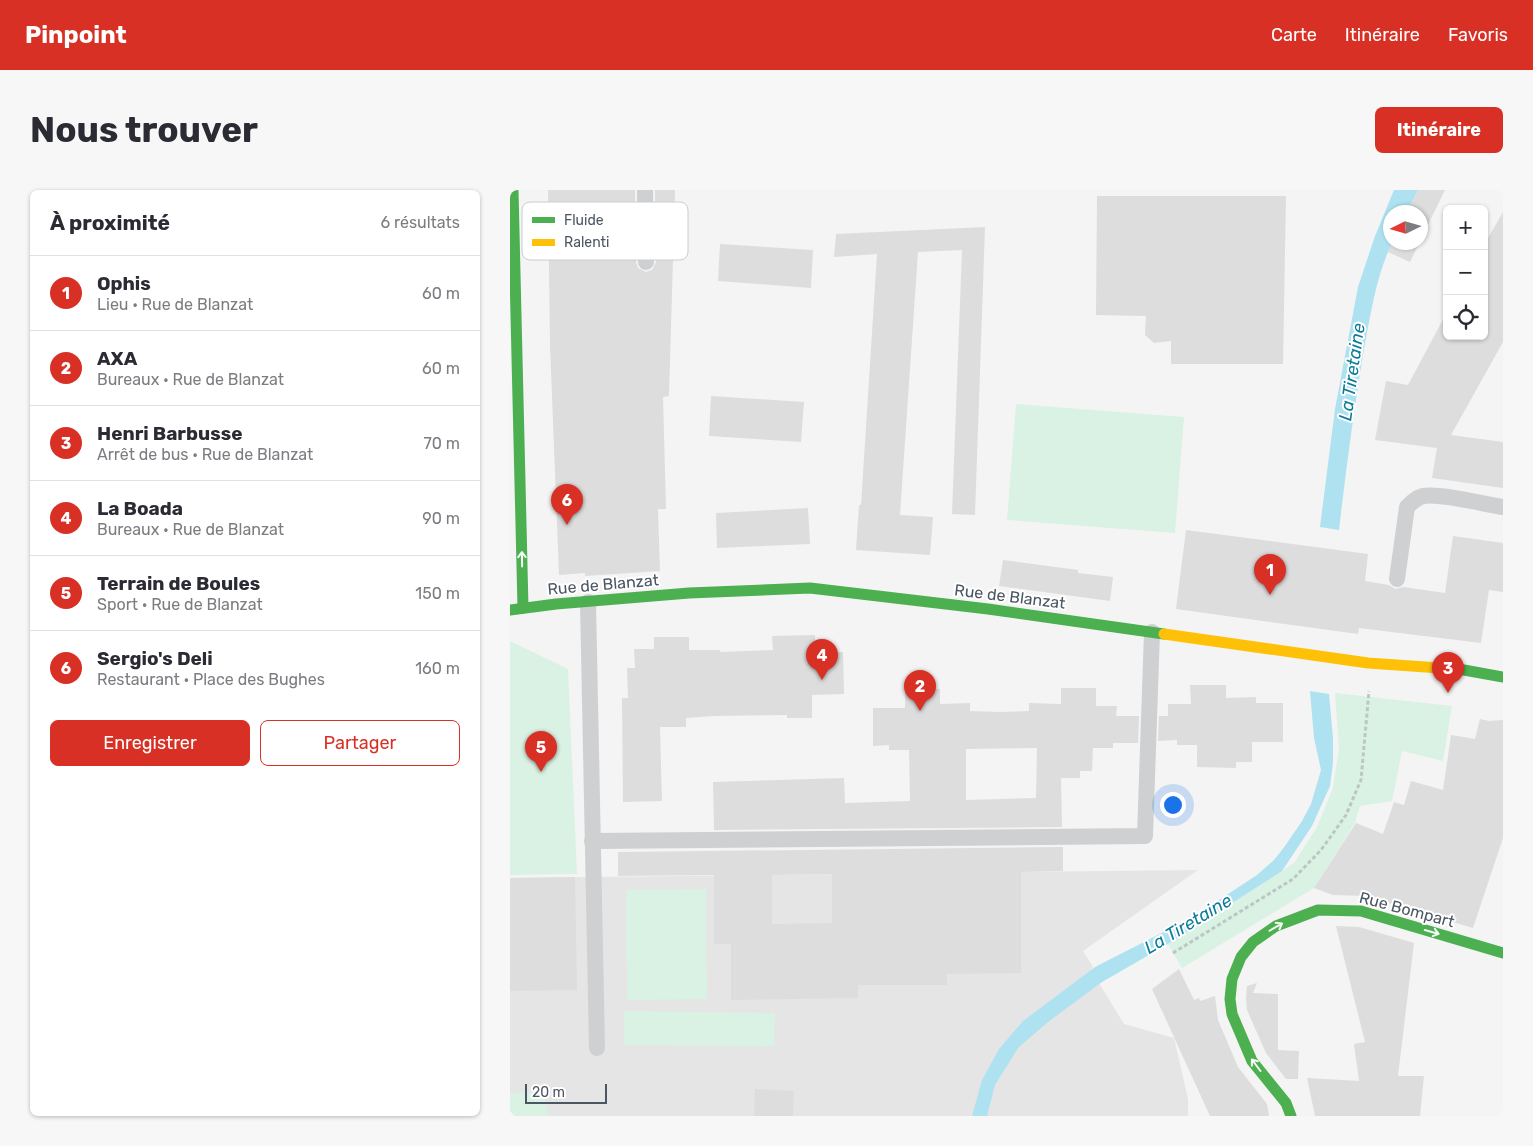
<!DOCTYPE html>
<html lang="fr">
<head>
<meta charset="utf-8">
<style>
	body { margin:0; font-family:Rubik,sans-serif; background:#f7f7f7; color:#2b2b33 }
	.controls { position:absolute; right:15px; top:15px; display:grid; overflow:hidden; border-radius:8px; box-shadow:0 1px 4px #0004 }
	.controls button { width:45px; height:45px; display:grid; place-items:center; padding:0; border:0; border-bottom:1px solid #e1e1e2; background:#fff; color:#2b2b33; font:25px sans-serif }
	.compass { position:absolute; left:873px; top:15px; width:45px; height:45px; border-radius:50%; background:#fff; box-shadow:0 1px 4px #0004; rotate:265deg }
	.scale { position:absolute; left:15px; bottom:12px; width:82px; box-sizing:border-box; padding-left:5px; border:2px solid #4a5661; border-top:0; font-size:14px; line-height:18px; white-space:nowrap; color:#4a5661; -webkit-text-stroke:4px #fff; paint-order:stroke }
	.you { position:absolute; left:662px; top:614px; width:18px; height:18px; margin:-12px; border:4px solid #fff; border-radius:50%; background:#1a73e8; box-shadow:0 0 0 8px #1a73e833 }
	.badge { display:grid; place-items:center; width:32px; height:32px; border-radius:50%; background:#d93025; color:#fff; font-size:16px; font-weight:700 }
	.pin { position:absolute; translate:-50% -41px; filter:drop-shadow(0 1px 2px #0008) }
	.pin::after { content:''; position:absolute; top:26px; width:18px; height:15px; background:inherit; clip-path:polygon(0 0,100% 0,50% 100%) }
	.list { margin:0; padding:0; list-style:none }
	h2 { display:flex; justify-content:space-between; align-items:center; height:65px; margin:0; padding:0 20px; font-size:21px }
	h2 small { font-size:16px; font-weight:400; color:#7c7c81 }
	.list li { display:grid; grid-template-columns:32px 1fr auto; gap:15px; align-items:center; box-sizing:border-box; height:75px; padding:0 20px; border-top:1px solid #e1e1e2 }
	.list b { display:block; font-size:19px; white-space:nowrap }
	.list p { margin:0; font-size:16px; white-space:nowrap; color:#7c7c81 }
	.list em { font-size:16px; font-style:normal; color:#7c7c81 }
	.actions { display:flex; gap:10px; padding:15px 20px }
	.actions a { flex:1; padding:11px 0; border:1px solid #d93025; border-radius:8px; text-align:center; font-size:18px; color:#d93025 }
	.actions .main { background:#d93025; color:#fff }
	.icon { flex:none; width:28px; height:28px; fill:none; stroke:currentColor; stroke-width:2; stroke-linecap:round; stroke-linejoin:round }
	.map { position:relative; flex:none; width:993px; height:926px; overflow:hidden; border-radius:8px }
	header { display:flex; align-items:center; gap:30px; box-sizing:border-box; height:70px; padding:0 25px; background:#d93025; color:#fff }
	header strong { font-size:24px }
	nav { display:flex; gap:28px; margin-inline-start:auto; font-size:18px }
	.intro { display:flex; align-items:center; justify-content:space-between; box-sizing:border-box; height:120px; padding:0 30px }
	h1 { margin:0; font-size:35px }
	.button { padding:12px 22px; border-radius:8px; background:#d93025; color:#fff; font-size:18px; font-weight:700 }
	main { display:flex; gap:30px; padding:0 30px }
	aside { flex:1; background:#fff; border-radius:8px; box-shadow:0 1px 4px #0004 }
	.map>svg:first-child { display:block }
	.education { fill:#e6e5e6 }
	.green { fill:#d9f2e3 }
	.water { fill:#aee2f0 }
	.building { fill:#ddddde; fill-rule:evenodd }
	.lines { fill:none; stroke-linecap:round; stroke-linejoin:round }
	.path { stroke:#bcc7c4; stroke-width:3; stroke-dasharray:4 2.5; stroke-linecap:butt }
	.lane { stroke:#ced0d2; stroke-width:16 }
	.fast { stroke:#4caf50; stroke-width:11 }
	.slow { stroke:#ffc107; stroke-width:11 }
	.oneway { stroke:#f6fbf6 }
	.labels { text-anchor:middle; stroke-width:4; stroke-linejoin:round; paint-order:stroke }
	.street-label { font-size:16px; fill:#4a5661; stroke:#fff }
	.water-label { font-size:18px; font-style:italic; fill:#0c7c9b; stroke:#fff }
	.key { fill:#fff; stroke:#c9ccd0; stroke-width:1 }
	.key-label { font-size:14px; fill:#4a5661 }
</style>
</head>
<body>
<header>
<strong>Pinpoint</strong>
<nav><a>Carte</a><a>Itinéraire</a><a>Favoris</a></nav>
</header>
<div class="intro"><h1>Nous trouver</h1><a class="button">Itinéraire</a></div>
<main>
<aside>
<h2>À proximité<small>6 résultats</small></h2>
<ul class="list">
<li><span class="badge">1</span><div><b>Ophis</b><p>Lieu · Rue de Blanzat</p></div><em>60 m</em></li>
<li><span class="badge">2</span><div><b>AXA</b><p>Bureaux · Rue de Blanzat</p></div><em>60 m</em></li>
<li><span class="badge">3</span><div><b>Henri Barbusse</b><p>Arrêt de bus · Rue de Blanzat</p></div><em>70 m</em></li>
<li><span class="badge">4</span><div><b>La Boada</b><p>Bureaux · Rue de Blanzat</p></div><em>90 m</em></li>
<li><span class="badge">5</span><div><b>Terrain de Boules</b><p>Sport · Rue de Blanzat</p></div><em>150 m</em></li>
<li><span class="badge">6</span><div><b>Sergio's Deli</b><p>Restaurant · Place des Bughes</p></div><em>160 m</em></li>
</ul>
<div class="actions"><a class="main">Enregistrer</a><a>Partager</a></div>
</aside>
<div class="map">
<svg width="993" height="926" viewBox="0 0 993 926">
	<rect width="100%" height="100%" fill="#f4f4f4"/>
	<path class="education" d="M688 680 573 761 583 777 581 780 614 834 664 848 678 909V926H0V688Z"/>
	<g class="green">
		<path d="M506 214 674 227 665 343 497 330Z"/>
		<path d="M0 451 58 479 67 684 0 685Z"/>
		<path d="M825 503 942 516 933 571 892 561 882 611 850 616 845 633 804 698 672 778 658 754 784 673 807 637 823 598 829 558Z"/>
		<path d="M196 699 197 809 117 810 116 700Z"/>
		<path d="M114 821 265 823 264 856 114 855Z"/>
		<path d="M34 902 38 926H0V903Z"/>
	</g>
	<g class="water">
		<path d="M884 0H908L897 22H881V52L882 53C866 86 861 123 854 159 844 219 836 279 829 340L810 337 825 219 848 97 865 46Z"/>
		<path d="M800 501 819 504 823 548V573L820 596 802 636 772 681 658 754 592 792 538 832 508 858 485 895 477 926H462L472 890 489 859 513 831 585 777 683 727 747 685 764 670 775 656 792 631 801 614 811 580 804 548Z"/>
	</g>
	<g class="building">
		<path d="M38 0H125L126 72 128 78 136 82 142 80 146 72 145 0H165L159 206 153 207 156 319H148L150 381 75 386V383L49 385 40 155Z"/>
		<path d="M908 0H935L910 51V22H897Z"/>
		<path d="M587 6H776L773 174H661V151L644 153 635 145 636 126 586 125Z"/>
		<path d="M993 22V152L941 245 993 252V298L922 288 927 258 865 250 876 191 898 195 937 122V146H974V55Z"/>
		<path d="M475 37 465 325 442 324 452 60 408 62 390 325 423 327 420 365 346 360 349 315H351L367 64 324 67 326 44Z"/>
		<path d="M882 52H910L900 72 878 62Z"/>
		<path d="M210 54 303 60 301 98 208 91Z"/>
		<path d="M201 206 294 212 291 252 199 246Z"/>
		<path d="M298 318 300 354 207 358 206 323Z"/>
		<path d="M676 340 858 364 855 391 879 395 885 399 893 397 935 403 943 346 993 353V402L979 400 971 453 849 438 848 444 666 419Z"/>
		<path d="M493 370 568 380V383L603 387 600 411 489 396Z"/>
		<path d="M305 445V463L333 462 334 504 302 505V528H277V525L205 526 176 528V537H150L152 611 113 612 112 508H118L117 478H125L124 459H144V447H179V460H210V462L263 460 262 446Z"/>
		<path d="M680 495H716V508L746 507V513H773V552H742V572H726V578L687 577V555H667V550L648 551 649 526H658V514H681Z"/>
		<path d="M551 498H586V516H607L606 526H629L628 553H603V558H583L582 581H570V588H551L552 637 204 640 203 592 334 588 335 613 400 611 399 560H379V555L363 556V518H395V500L430 499V514L460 513V521L490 522 519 521V513L551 514ZM527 558 526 608 456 610V559Z"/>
		<path d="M970 529 979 531 993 530V648L963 738 855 706 823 705 804 698 846 633 873 644 884 612 894 615 901 591 933 600 941 545 965 549Z"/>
		<path d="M553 657V681L511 682V783L437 784V795H348V808L221 810V754H204V685L108 686V662ZM322 684V733L262 734V685Z"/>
		<path d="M65 687 67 800 0 801V688Z"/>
		<path d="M826 736 849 737 904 753 888 886H914L910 926H805L797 888 849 891 844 854 855 852Z"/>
		<path d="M669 779 684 810 689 808 690 811 705 806 708 830 728 877 757 914 759 926H700L642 799Z"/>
		<path d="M747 793 743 803 768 804V860L789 861 788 889H776L756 863 737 820 736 809 737 796Z"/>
		<path d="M245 899 284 901 283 926H244Z"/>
	</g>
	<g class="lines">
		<path class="path" d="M663 763 783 689 811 660 836 625 851 590 859 501"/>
		<g class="lane">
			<path d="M135 0 136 72"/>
			<path d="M887 389 897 317C902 312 906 308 913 306 931 303 973 314 993 317"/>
			<path d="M78 412 87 858"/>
			<path d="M82 651 635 646 642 442"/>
		</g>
		<g class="fast">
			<path d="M3 0 13 418"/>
			<path d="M0 420 46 414 179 403 300 398 478 419 654 444"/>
			<path d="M930 478 954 480 993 487"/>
			<path d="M781 926 776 913 742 871 722 824 720 809 722 789 731 767 743 752 766 736 808 720 851 721 993 763"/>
		</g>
		<path class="slow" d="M654 444 858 473 930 478"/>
	</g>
	<defs><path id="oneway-shaft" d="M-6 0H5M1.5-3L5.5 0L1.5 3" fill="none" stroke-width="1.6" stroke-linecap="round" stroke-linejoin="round" transform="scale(1.25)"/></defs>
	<g class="oneway">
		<use href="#oneway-shaft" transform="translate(12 369) rotate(-91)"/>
		<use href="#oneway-shaft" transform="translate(766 737) rotate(-30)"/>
		<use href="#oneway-shaft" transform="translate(922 742) rotate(16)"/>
		<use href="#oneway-shaft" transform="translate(746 875) rotate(-127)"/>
	</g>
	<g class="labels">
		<g class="street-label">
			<text transform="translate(93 394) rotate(-5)" y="6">Rue de Blanzat</text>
			<text transform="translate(500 406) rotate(7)" y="6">Rue de Blanzat</text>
			<text transform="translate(897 719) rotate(15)" y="6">Rue Bompart</text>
		</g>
		<g class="water-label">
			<text transform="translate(842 182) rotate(-82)" y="6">La Tiretaine</text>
			<text transform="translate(678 734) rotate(-31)" y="6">La Tiretaine</text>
		</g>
	</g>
	<rect x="12" y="12" width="166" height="58" rx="8" class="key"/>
	<rect x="22" y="27" width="23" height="6" fill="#4caf50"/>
	<rect x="22" y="49" width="23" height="7" fill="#ffc107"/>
	<g class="key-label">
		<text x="54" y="35">Fluide</text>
		<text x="54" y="57">Ralenti</text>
	</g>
</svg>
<div class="controls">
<button>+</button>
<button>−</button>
<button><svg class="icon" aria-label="locate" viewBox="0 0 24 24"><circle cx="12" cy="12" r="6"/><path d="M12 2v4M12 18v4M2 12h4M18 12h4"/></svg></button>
</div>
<svg class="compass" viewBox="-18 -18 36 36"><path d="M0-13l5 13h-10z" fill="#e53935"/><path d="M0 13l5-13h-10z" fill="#7c7c81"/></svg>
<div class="scale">20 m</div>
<div class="you"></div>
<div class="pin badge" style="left:760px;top:405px">1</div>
<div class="pin badge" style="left:410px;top:521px">2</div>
<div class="pin badge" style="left:938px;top:503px">3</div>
<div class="pin badge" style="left:312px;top:490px">4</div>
<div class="pin badge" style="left:31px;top:582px">5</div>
<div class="pin badge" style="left:57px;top:335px">6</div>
</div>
</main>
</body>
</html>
